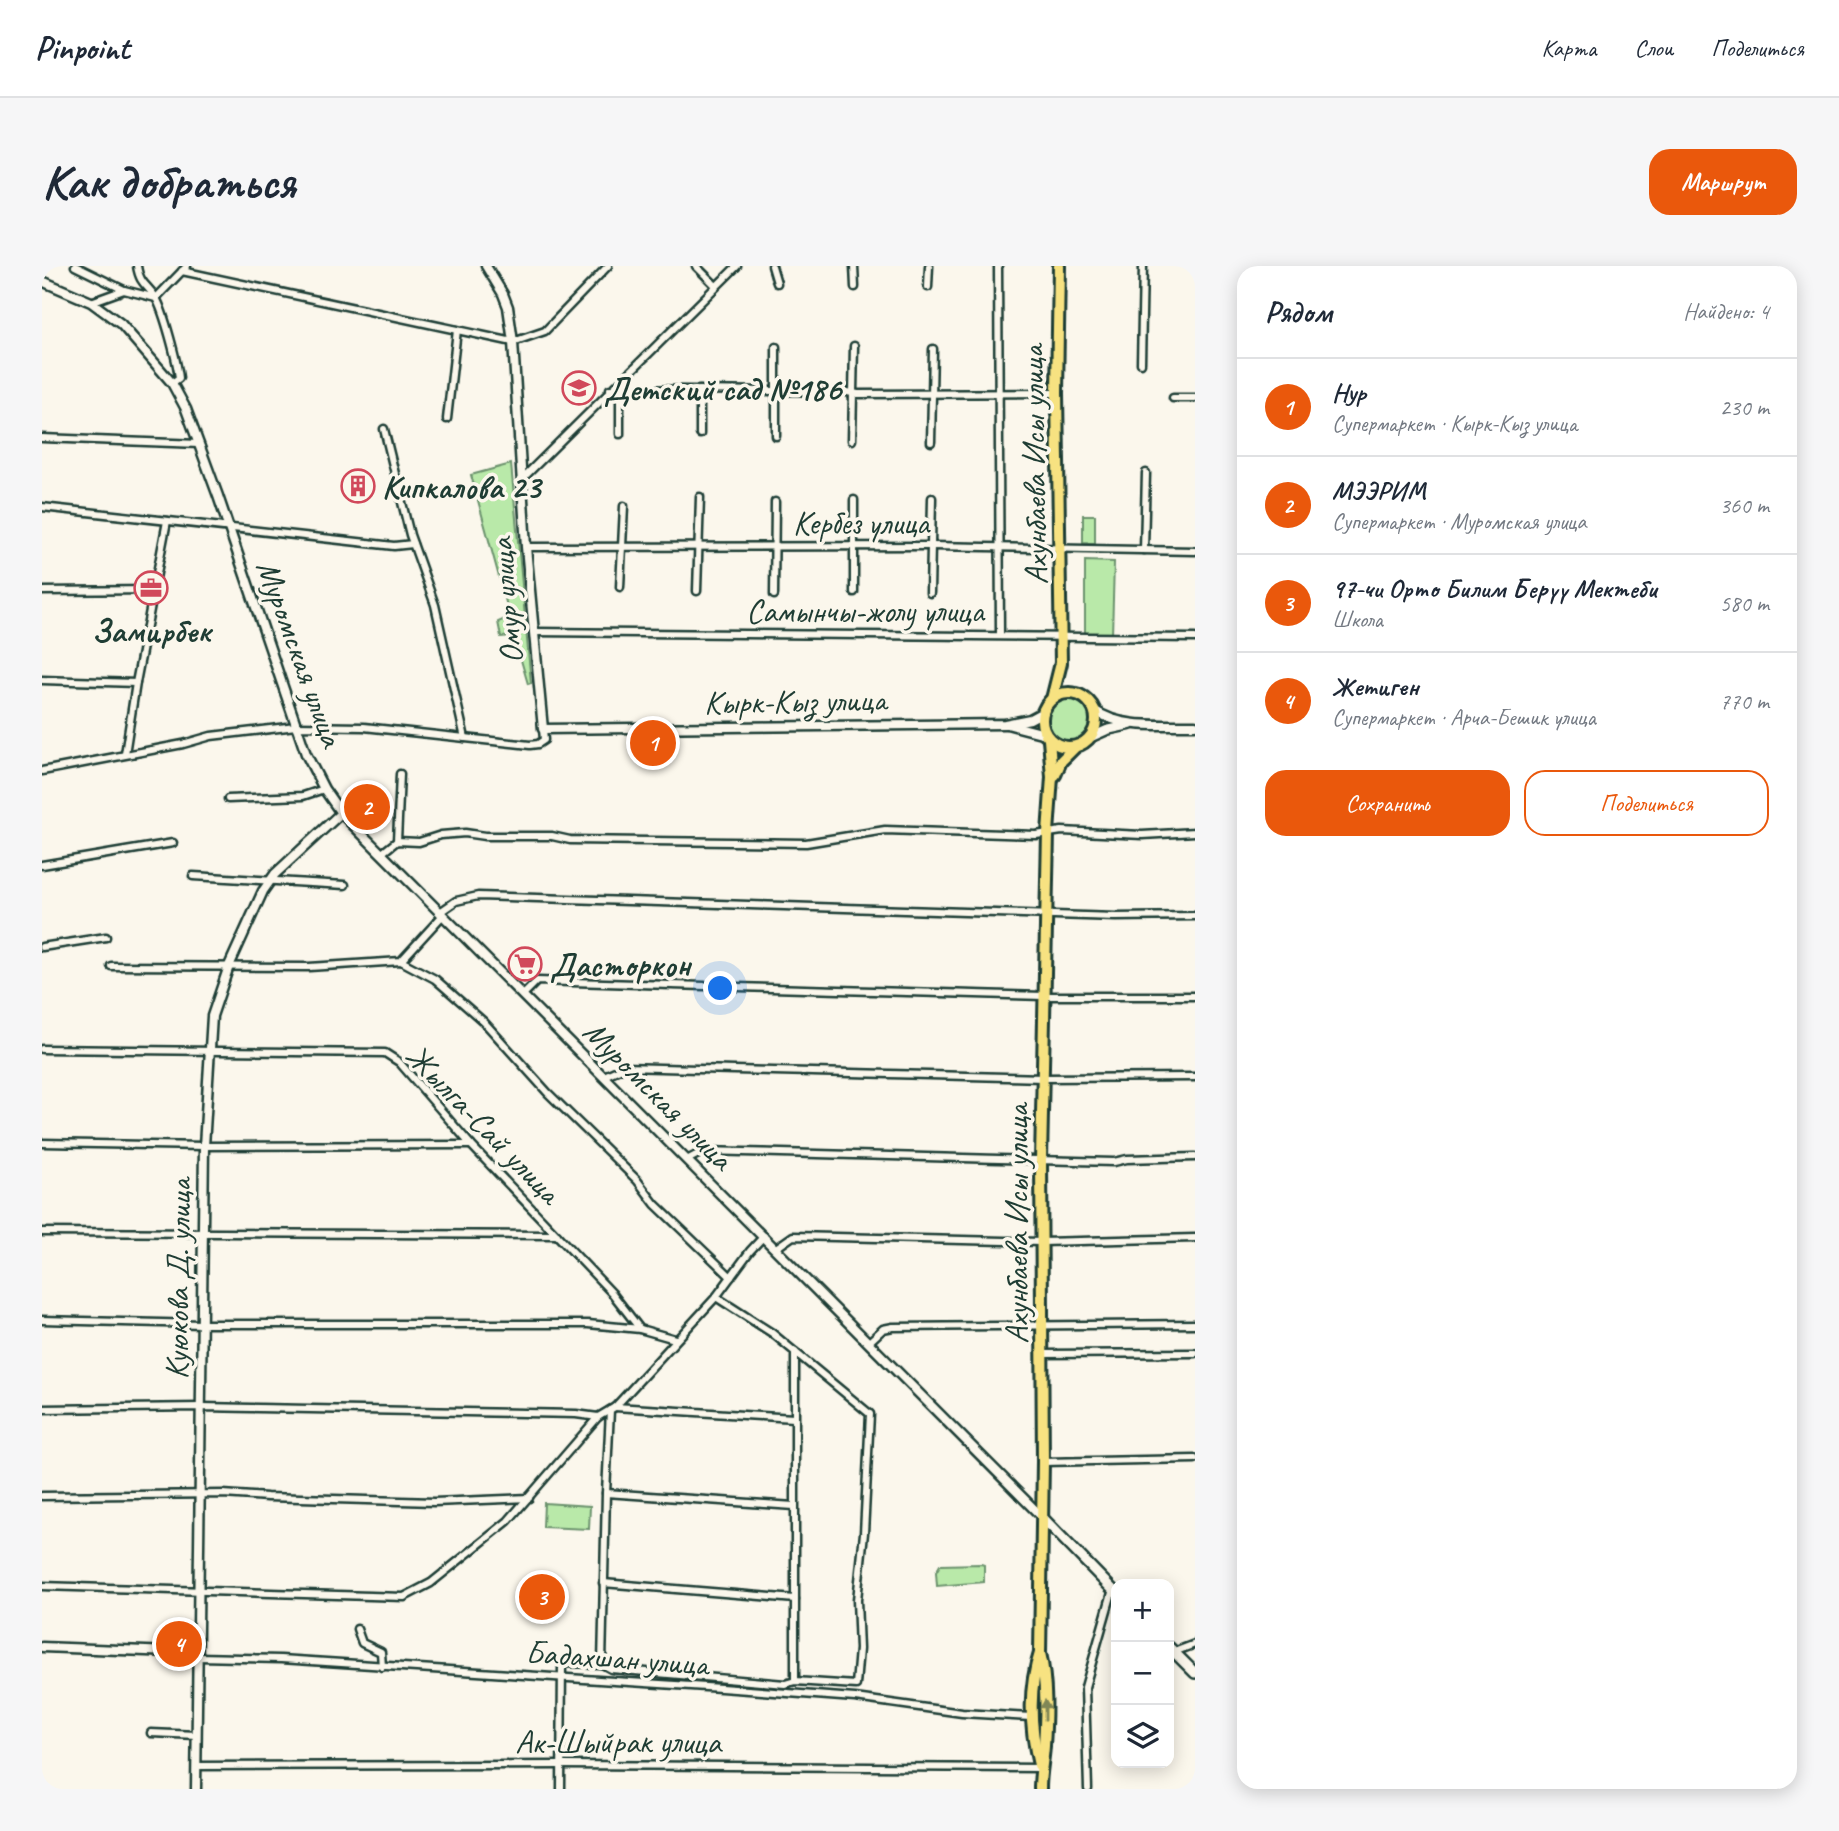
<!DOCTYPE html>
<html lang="ru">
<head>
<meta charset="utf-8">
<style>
	body { margin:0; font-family:Caveat,sans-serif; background:#f6f6f7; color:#1f2937 }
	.controls { position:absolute; right:21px; bottom:21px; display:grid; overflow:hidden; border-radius:14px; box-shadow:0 4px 18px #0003 }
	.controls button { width:63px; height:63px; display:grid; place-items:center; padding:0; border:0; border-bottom:2px solid #e0e1e3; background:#fff; color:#1f2937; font:35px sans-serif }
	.you { position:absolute; left:679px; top:723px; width:24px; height:24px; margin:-18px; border:5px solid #fff; border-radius:50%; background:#1a73e8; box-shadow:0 0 0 10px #1a73e833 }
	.badge { display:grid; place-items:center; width:46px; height:46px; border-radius:50%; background:#ea580c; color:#fff; font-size:23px; font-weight:700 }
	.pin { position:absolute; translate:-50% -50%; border:4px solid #fff; box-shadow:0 2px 7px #0006 }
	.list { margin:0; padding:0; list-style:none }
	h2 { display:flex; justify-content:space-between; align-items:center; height:91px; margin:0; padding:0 28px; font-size:30px }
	h2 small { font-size:23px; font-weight:400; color:#747a83 }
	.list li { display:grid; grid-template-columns:46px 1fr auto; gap:21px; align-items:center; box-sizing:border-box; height:98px; padding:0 28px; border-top:2px solid #e0e1e3 }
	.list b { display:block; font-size:26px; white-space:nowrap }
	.list p { margin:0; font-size:23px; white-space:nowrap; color:#747a83 }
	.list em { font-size:23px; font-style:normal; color:#747a83 }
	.actions { display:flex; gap:14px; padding:21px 28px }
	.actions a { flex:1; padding:16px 0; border:2px solid #ea580c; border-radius:21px; text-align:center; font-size:24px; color:#ea580c }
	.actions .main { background:#ea580c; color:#fff }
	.icon { flex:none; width:38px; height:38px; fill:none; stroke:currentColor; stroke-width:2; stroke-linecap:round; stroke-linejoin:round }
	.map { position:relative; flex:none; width:1153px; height:1523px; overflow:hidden; border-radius:21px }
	header { display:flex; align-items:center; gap:42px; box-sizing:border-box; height:98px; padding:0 35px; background:#fff; border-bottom:2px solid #e0e1e3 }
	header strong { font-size:33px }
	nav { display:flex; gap:38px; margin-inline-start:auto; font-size:24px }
	.intro { display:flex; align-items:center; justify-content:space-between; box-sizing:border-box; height:168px; padding:0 42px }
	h1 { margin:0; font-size:49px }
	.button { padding:18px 32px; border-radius:21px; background:#ea580c; color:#fff; font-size:24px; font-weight:700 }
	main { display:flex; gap:42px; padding:0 42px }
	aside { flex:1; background:#fff; border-radius:21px; box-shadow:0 4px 18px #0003 }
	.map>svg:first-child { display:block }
	.green { fill:#b9e9a9; stroke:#6c936e; stroke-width:2 }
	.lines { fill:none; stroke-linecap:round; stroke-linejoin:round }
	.minor-casing { stroke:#1f3d34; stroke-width:11 }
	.tertiary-casing { stroke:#1f3d34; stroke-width:13 }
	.secondary-casing { stroke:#1f3d34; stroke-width:14 }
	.primary-casing { stroke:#1f3d34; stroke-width:16 }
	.minor { stroke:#fbf7ec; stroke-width:6 }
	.tertiary { stroke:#fbf7ec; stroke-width:8 }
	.secondary { stroke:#fbf7ec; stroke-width:9 }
	.primary { stroke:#f7e281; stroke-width:10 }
	.oneway { fill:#808757 }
	.labels { text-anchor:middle; stroke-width:7; stroke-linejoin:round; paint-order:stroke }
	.poi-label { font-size:33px; font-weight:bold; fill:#1f3d34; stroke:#fbf7ec; text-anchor:start }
	.street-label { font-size:33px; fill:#1f3d34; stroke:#fbf7ec }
</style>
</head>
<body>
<header>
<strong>Pinpoint</strong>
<nav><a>Карта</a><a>Слои</a><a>Поделиться</a></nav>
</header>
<div class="intro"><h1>Как добраться</h1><a class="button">Маршрут</a></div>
<main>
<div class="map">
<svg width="1153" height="1523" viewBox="0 0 1153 1523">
	<rect width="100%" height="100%" fill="#fbf7ec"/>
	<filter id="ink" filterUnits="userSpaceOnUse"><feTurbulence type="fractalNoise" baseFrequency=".0143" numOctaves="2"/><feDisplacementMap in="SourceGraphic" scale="14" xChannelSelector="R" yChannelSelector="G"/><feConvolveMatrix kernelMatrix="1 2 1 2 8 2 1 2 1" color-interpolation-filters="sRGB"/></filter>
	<g filter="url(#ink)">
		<g class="green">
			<path d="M469 198 489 417 486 418 472 370 459 371 456 356 468 351 429 209Z"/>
			<path d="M1041 249H1053V278L1041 277Z"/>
			<path d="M1043 295 1072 296 1070 370H1043Z"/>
			<circle cx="1027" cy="454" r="22"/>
			<path d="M502 1237 548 1240 547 1263 501 1261Z"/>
			<path d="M939 1298 942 1299V1316L895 1320 894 1306 898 1299Z"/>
		</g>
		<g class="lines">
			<defs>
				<g id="minor">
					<path d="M33 0 82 24 114 32 145 0"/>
					<path d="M95 0C98 19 105 18 114 32 122 46 135 95 137 112L130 117"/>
					<path d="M654 0 674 20"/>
					<path d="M730 0 735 17"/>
					<path d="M812 0 813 21"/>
					<path d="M956 0 958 369"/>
					<path d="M140 5 471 76 503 65 566 0"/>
					<path d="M886 21 887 0"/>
					<path d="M49 36 82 24"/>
					<path d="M734 81V170"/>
					<path d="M1099 97 1101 0"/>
					<path d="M568 123 805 126 816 128 1015 127"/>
					<path d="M578 123V168"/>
					<path d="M1131 132H1153"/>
					<path d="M405 153 415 64"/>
					<path d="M342 163 368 269 393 339 423 472"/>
					<path d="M658 168V124"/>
					<path d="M0 172 157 178"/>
					<path d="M810 174 812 80"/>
					<path d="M889 176 891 83"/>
					<path d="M480 213 695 0"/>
					<path d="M0 241 352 280 371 278"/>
					<path d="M484 281 889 280 1153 285"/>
					<path d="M1102 284 1104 207"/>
					<path d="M578 321 582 240"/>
					<path d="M0 325 113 324"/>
					<path d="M655 325 658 231"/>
					<path d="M812 326V234"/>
					<path d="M888 327 890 232"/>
					<path d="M732 329 733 236"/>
					<path d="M492 366 1153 372"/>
					<path d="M0 414 94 417"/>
					<path d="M83 488 94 417 125 255"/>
					<path d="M0 505 141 478 169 470 254 460 322 461 488 479 496 478 502 474 501 463"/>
					<path d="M186 533 261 530 282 523"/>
					<path d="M355 575 358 508"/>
					<path d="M340 587 355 575 377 576 399 569 423 567 443 570H510L528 574 764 577 843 564 994 569 1020 565 1100 569 1153 566"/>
					<path d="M0 599 131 577"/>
					<path d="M151 610 303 619"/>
					<path d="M398 646 414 635 436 630 1074 651 1153 650"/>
					<path d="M0 681 64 671"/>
					<path d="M359 695 393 713 442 756 506 827 595 914 613 938 689 1011"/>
					<path d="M69 700 267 701 359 695 401 649"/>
					<path d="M482 728 495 715 1002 730H1153"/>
					<path d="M0 783 343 787 357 796 429 879 570 1027 598 1063 633 1073"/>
					<path d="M562 810 582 801 1001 812 1153 811"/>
					<path d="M0 877 162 880 429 879"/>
					<path d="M645 894 662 885 1072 896 1085 893 1153 891"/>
					<path d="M0 966 515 969"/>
					<path d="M734 982 751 970 1000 976 1153 972"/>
					<path d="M0 1054 160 1058H546L598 1063"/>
					<path d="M827 1076 841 1063 851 1061 1153 1058"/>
					<path d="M753 1086V1415"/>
					<path d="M1000 1088 1153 1087"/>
					<path d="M573 1141 752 1152"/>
					<path d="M0 1143 160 1141 534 1148 556 1151"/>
					<path d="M568 1144 564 1227 560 1398 569 1403 743 1418 753 1415 814 1419 817 1383 815 1334 822 1267 828 1148 730 1067 674 1031"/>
					<path d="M1001 1196 1153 1193"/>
					<path d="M564 1227 752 1240"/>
					<path d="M0 1230 181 1228 225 1231 392 1236 487 1232"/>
					<path d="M561 1317 753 1333"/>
					<path d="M0 1320 362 1331 389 1317 466 1255 556 1151 573 1141 674 1031 708 985 722 970"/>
					<path d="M315 1363 320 1377 339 1386 340 1401"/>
					<path d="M1132 1386 1153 1378"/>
					<path d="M156 1391 239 1393 679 1422 813 1432 920 1447 989 1451"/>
					<path d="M109 1467 155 1469"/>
					<path d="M154 1500 519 1499 998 1502"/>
					<path d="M519 1523 520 1397 560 1398"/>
					<path d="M1046 1523 1043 1421 1071 1323"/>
				</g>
				<g id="tertiary">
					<path d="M444 0 461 28 466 41 471 76 484 281 501 463 963 458 988 453 1001 446"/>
					<path d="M0 15 49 36 79 58 130 117 144 143 176 230 264 488 282 523 299 547 1000 1251"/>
					<path d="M1052 444C1080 464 1120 458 1153 459"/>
					<path d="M965 458 1003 468"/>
					<path d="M1047 472 1065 464 1088 459"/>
					<path d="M0 1381 156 1387"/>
					<path d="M154 1523 162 880 170 750 187 700 221 625 233 608 299 547"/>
				</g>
				<g id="secondary">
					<path d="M1000 1251 1074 1327"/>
					<path d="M1127 1381 1153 1407"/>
				</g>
				<g id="primary">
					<circle cx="1027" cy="454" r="27"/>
					<path d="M1010 433 1019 397 1015 127 1017 0"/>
					<path d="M1013 509 1019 495 1033 481"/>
					<path d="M997 1499C988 1462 986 1424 998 1387"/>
					<path d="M998 1523C998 1507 1001 1495 1002 1480 1004 1449 1005 1417 998 1387L1001 1196 999 894 1006 567 1010 511 1007 473"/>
				</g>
			</defs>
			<use href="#minor" class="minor-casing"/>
			<use href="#tertiary" class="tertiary-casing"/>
			<use href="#secondary" class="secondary-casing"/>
			<use href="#primary" class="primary-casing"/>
			<use href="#minor" class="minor"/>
			<use href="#tertiary" class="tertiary"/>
			<use href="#secondary" class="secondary"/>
			<use href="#primary" class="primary"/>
		</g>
		<defs><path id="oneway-solid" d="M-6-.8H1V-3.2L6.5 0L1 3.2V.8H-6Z" transform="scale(1.75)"/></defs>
		<use class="oneway" href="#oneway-solid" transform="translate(1003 1444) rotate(-90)"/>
	</g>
	<defs>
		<symbol id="school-ring" viewBox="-11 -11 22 22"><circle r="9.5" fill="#fbf7ec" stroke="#d1495b" stroke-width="1.5"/><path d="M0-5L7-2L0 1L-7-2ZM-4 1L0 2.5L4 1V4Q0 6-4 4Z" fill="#d1495b"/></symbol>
		<symbol id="building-ring" viewBox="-11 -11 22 22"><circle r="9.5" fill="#fbf7ec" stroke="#d1495b" stroke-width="1.5"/><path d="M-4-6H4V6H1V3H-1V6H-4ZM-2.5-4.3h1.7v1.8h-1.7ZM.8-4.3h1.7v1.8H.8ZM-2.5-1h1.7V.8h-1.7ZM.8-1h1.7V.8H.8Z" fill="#d1495b"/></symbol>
		<symbol id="office-ring" viewBox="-11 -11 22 22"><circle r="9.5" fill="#fbf7ec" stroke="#d1495b" stroke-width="1.5"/><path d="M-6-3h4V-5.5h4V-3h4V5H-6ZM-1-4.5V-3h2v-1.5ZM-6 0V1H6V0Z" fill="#d1495b"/></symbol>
		<symbol id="supermarket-ring" viewBox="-11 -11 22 22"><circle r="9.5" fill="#fbf7ec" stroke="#d1495b" stroke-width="1.5"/><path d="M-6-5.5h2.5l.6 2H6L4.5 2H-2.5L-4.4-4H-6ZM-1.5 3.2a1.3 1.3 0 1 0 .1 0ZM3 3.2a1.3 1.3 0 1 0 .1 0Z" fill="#d1495b"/></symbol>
	</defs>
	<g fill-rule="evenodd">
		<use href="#school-ring" x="518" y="103" width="38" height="38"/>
		<use href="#building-ring" x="297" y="201" width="38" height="38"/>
		<use href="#office-ring" x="90" y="303" width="38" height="38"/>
		<use href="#supermarket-ring" x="464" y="679" width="38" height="38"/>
	</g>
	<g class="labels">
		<g class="poi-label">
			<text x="562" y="134">Детский сад №186</text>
			<text x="340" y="232">Кипкалова 23</text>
			<text x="109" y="376" text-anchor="middle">Замирбек</text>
			<text x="508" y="710">Дасторкон</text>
		</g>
		<g class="street-label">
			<text transform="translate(991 199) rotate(-91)" y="12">Ахунбаева Исы улица</text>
			<text x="819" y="268">Кербез улица</text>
			<text transform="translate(463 335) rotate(-95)" y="12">Омур улица</text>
			<text x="823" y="356">Самынчы-жолу улица</text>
			<text transform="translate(259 387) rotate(70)" y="12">Муромская улица</text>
			<text transform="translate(753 434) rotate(-1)" y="12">Кырк-Кыз улица</text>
			<text transform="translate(617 828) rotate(45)" y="12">Муромская улица</text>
			<text transform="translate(442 857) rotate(46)" y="12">Жылга-Сай улица</text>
			<text transform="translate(974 958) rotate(-90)" y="12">Ахунбаева Исы улица</text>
			<text transform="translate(135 1013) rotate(-89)" y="12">Куюкова Д. улица</text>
			<text transform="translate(575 1391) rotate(4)" y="12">Бадахшан улица</text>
			<text x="576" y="1487">Ак-Шыйрак улица</text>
		</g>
	</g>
</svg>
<div class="controls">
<button>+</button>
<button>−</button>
<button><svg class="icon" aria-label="layers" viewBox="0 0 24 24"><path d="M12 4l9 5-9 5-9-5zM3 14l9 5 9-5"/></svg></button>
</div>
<div class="you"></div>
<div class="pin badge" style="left:611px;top:477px">1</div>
<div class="pin badge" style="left:325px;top:541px">2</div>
<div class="pin badge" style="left:500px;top:1331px">3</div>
<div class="pin badge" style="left:137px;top:1378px">4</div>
</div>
<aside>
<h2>Рядом<small>Найдено: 4</small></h2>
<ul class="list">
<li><span class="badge">1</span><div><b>Нур</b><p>Супермаркет · Кырк-Кыз улица</p></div><em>230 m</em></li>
<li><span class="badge">2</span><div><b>МЭЭРИМ</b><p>Супермаркет · Муромская улица</p></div><em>360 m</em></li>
<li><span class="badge">3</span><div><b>97-чи Орто Билим Берүү Мектеби</b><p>Школа</p></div><em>580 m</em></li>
<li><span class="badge">4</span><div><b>Жетиген</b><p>Супермаркет · Арча-Бешик улица</p></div><em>770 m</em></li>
</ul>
<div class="actions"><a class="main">Сохранить</a><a>Поделиться</a></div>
</aside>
</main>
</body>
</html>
